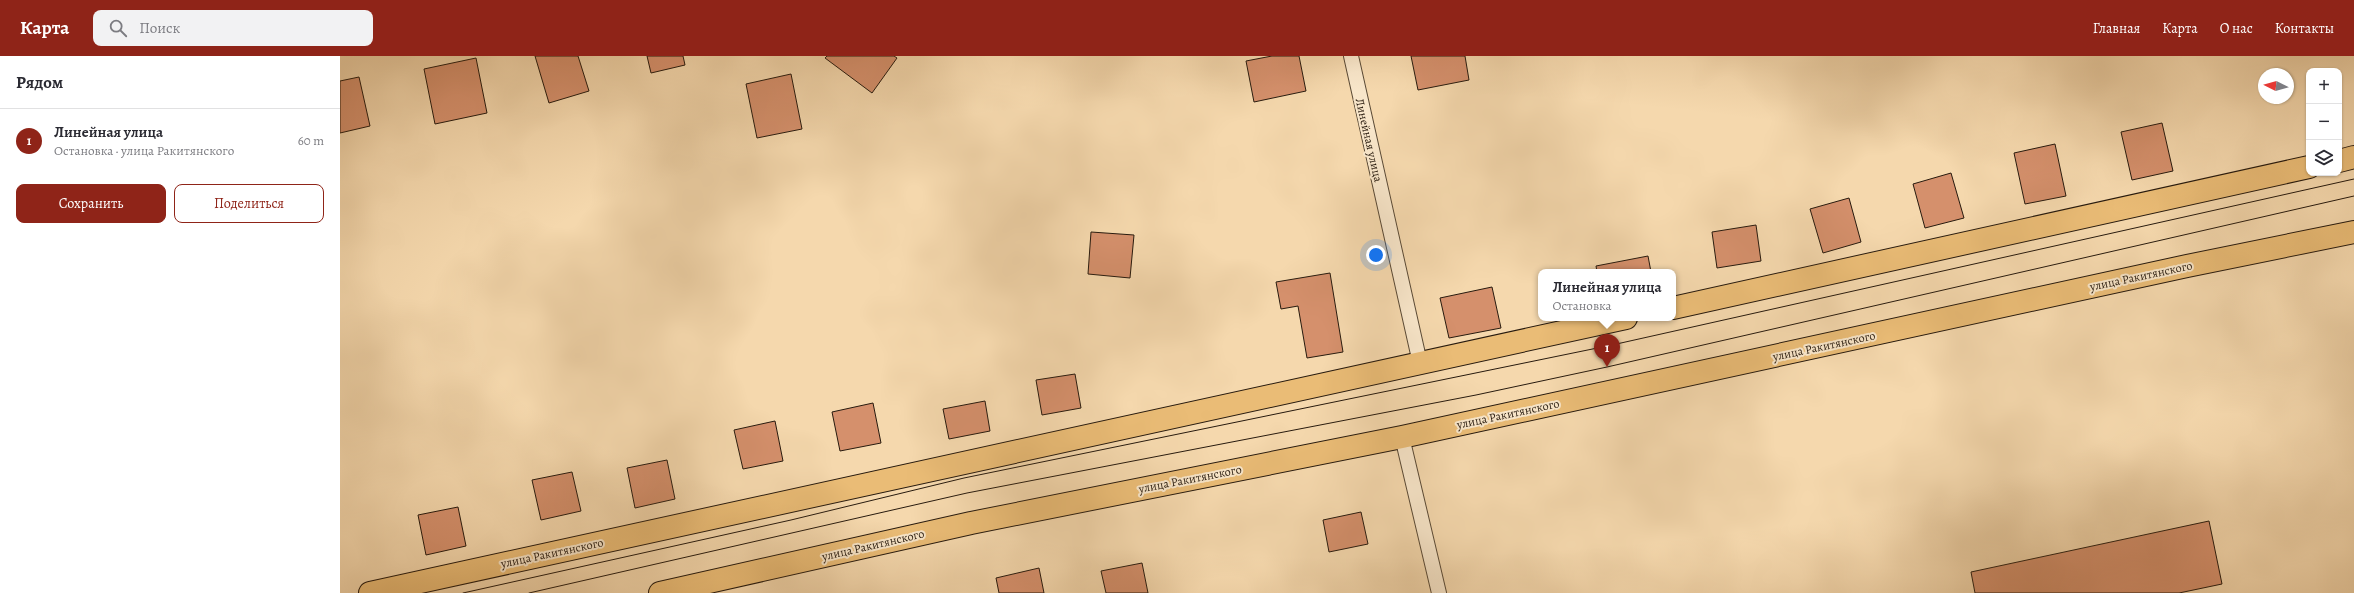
<!DOCTYPE html>
<html lang="ru">
<head>
<meta charset="utf-8">
<style>
	body { margin:0; font-family:Alegreya,serif; background:#f2f2f3; color:#2b2b33 }
	.controls { position:absolute; right:12px; top:12px; display:grid; overflow:hidden; border-radius:8px; box-shadow:0 1px 3px #0004 }
	.controls button { width:36px; height:36px; display:grid; place-items:center; padding:0; border:0; border-bottom:1px solid #e1e1e2; background:#fff; color:#2b2b33; font:20px sans-serif }
	.compass { position:absolute; left:1918px; top:12px; width:36px; height:36px; border-radius:50%; background:#fff; box-shadow:0 1px 3px #0004; rotate:275deg }
	.you { position:absolute; left:1036px; top:199px; width:14px; height:14px; margin:-10px; border:3px solid #fff; border-radius:50%; background:#1a73e8; box-shadow:0 0 0 6px #1a73e833 }
	.badge { display:grid; place-items:center; width:26px; height:26px; border-radius:50%; background:#8f2418; color:#fff; font-size:13px; font-weight:700 }
	.pin { position:absolute; translate:-50% -33px; filter:drop-shadow(0 1px 2px #0008) }
	.pin::after { content:''; position:absolute; top:21px; width:14px; height:12px; background:inherit; clip-path:polygon(0 0,100% 0,50% 100%) }
	.popup { position:absolute; left:1198px; top:213px; width:138px; height:52px; box-sizing:border-box; display:grid; place-content:center; border-radius:8px; background:#fff; filter:drop-shadow(0 1px 3px #0005); font-size:13px; white-space:nowrap; color:#7c7c81 }
	.popup b { font-size:15px; color:#2b2b33 }
	.popup::after { content:''; position:absolute; left:50%; top:100%; margin-left:-8px; border:8px solid transparent; border-top-color:#fff }
	.list { margin:0; padding:0; list-style:none }
	h2 { display:flex; justify-content:space-between; align-items:center; height:52px; margin:0; padding:0 16px; font-size:17px }
	h2 small { font-size:13px; font-weight:400; color:#7c7c81 }
	.list li { display:grid; grid-template-columns:26px 1fr auto; gap:12px; align-items:center; box-sizing:border-box; height:64px; padding:0 16px; border-top:1px solid #e1e1e2 }
	.list b { display:block; font-size:15px; white-space:nowrap }
	.list p { margin:0; font-size:13px; white-space:nowrap; color:#7c7c81 }
	.list em { font-size:13px; font-style:normal; color:#7c7c81 }
	.actions { display:flex; gap:8px; padding:12px 16px }
	.actions a { flex:1; padding:9px 0; border:1px solid #8f2418; border-radius:8px; text-align:center; font-size:14px; color:#8f2418 }
	.actions .main { background:#8f2418; color:#fff }
	.icon { flex:none; width:22px; height:22px; fill:none; stroke:currentColor; stroke-width:2; stroke-linecap:round; stroke-linejoin:round }
	.map { position:relative; flex:none; width:2014px; height:537px; overflow:hidden }
	header { display:flex; align-items:center; gap:24px; box-sizing:border-box; height:56px; padding:0 20px; background:#8f2418; color:#fff }
	header strong { font-size:19px }
	nav { display:flex; gap:22px; margin-inline-start:auto; font-size:14px }
	.search { width:280px; height:36px; background:#f2f2f3; display:flex; align-items:center; gap:10px; box-sizing:border-box; padding:0 14px; border-radius:8px; color:#7c7c81; font-size:15px }
	main { display:flex }
	aside { flex:1; background:#fff }
	.map>svg:first-child { display:block }
	.building { fill:#d5906c; stroke:#271a0e }
	.lines { fill:none; stroke-linecap:round; stroke-linejoin:round }
	.service-casing { stroke:#5a4a36; stroke-width:16 }
	.primary-casing { stroke:#271a0e; stroke-width:24 }
	.service { stroke:#f8e6ca; stroke-width:14 }
	.primary { stroke:#eabc76; stroke-width:22 }
	.tram { stroke:#271a0e; stroke-width:1 }
	.labels { text-anchor:middle; stroke-width:4; stroke-linejoin:round; paint-order:stroke }
	.street-label { font-size:12px; fill:#271a0e; stroke:#f8e6ca }
</style>
</head>
<body>
<header>
<strong>Карта</strong>
<div class="search"><svg class="icon" aria-label="search" viewBox="0 0 24 24"><circle cx="10" cy="10" r="6"/><path d="M15 15l6 6"/></svg>Поиск</div>
<nav><a>Главная</a><a>Карта</a><a>О нас</a><a>Контакты</a></nav>
</header>
<main>
<aside>
<h2>Рядом<small></small></h2>
<ul class="list">
<li><span class="badge">1</span><div><b>Линейная улица</b><p>Остановка · улица Ракитянского</p></div><em>60 m</em></li>
</ul>
<div class="actions"><a class="main">Сохранить</a><a>Поделиться</a></div>
</aside>
<div class="map">
<svg width="2014" height="537" viewBox="0 0 2014 537">
	<rect width="100%" height="100%" fill="#f5d8ad"/>
	<filter id="stains"><feTurbulence type="fractalNoise" baseFrequency=".005" numOctaves="4"/><feColorMatrix values="0 0 0 0 .2 0 0 0 0 .09 0 0 0 0 .02 0 0 0 .5 -.17"/></filter>
	<radialGradient id="worn" r=".72"><stop offset=".6" stop-color="#630" stop-opacity="0"/><stop offset="1" stop-color="#630" stop-opacity=".3"/></radialGradient>
	<g class="building">
		<path d="M195 0H238L249 35 209 47Z"/>
		<path d="M307 0H343L345 9 311 17Z"/>
		<path d="M487 0H554L557 2 532 37 485 2Z"/>
		<path d="M932 0H959L966 35 914 46 906 5Z"/>
		<path d="M1071 0H1125L1129 24 1078 34Z"/>
		<path d="M136 2 147 57 95 68 84 13Z"/>
		<path d="M451 18 462 73 417 82 406 28Z"/>
		<path d="M19 21 30 70 0 77V25Z"/>
		<path d="M1822 67 1833 115 1792 124 1781 76Z"/>
		<path d="M1715 88 1726 140 1685 148 1674 97Z"/>
		<path d="M1611 117 1624 162 1585 172 1573 128Z"/>
		<path d="M1509 142 1521 186 1483 197 1470 153Z"/>
		<path d="M1416 169 1421 205 1377 212 1372 176Z"/>
		<path d="M751 176 794 179 790 222 748 218Z"/>
		<path d="M1308 200 1311 216H1257L1256 210Z"/>
		<path d="M990 217 1003 296 967 302 958 250 941 253 936 226Z"/>
		<path d="M1152 231 1161 272 1109 282 1100 242Z"/>
		<path d="M735 318 741 352 702 359 696 324Z"/>
		<path d="M645 345 650 375 609 383 603 353Z"/>
		<path d="M533 347 541 387 500 395 492 356Z"/>
		<path d="M435 365 443 405 403 413 394 374Z"/>
		<path d="M327 404 335 443 295 452 287 412Z"/>
		<path d="M232 416 241 455 201 464 192 424Z"/>
		<path d="M118 451 126 490 86 499 78 459Z"/>
		<path d="M1021 456 1028 488 989 496 983 464Z"/>
		<path d="M1869 465 1882 528 1839 537H1635L1631 516Z"/>
		<path d="M802 507 808 537H766L761 515Z"/>
		<path d="M699 512 704 537H659L656 522Z"/>
	</g>
	<g class="lines">
		<defs>
			<g id="service">
				<path d="M1011 0 1080 307"/>
				<path d="M1062 381 1099 537"/>
			</g>
			<g id="primary">
				<path d="M1999 105 2014 101"/>
				<path d="M1333 252 1969 111"/>
				<path d="M30 537 1286 262"/>
				<path d="M320 537 631 467 1062 381 1847 210 2014 176"/>
			</g>
		</defs>
		<use href="#service" class="service-casing"/>
		<use href="#primary" class="primary-casing"/>
		<use href="#service" class="service"/>
		<use href="#primary" class="primary"/>
		<g class="tram">
			<path d="M123 537 451 464 624 422 1272 289 2014 123"/>
			<path d="M189 537 627 437 1136 339 1267 311 2014 140"/>
		</g>
	</g>
	<g class="labels">
		<g class="street-label">
			<text transform="translate(1029 84) rotate(77)" y="4">Линейная улица</text>
			<text transform="translate(1801 220) rotate(-12)" y="4">улица Ракитянского</text>
			<text transform="translate(1484 290) rotate(-12)" y="4">улица Ракитянского</text>
			<text transform="translate(1168 358) rotate(-12)" y="4">улица Ракитянского</text>
			<text transform="translate(850 423) rotate(-11)" y="4">улица Ракитянского</text>
			<text transform="translate(533 489) rotate(-13)" y="4">улица Ракитянского</text>
			<text transform="translate(212 497) rotate(-12)" y="4">улица Ракитянского</text>
		</g>
	</g>
	<rect width="100%" height="100%" filter="url(#stains)"/>
	<rect width="100%" height="100%" fill="url(#worn)"/>
</svg>
<div class="controls">
<button>+</button>
<button>−</button>
<button><svg class="icon" aria-label="layers" viewBox="0 0 24 24"><path d="M12 4l9 5-9 5-9-5zM3 14l9 5 9-5"/></svg></button>
</div>
<svg class="compass" viewBox="-18 -18 36 36"><path d="M0-13l5 13h-10z" fill="#e53935"/><path d="M0 13l5-13h-10z" fill="#7c7c81"/></svg>
<div class="you"></div>
<div class="pin badge" style="left:1267px;top:311px">1</div>
<div class="popup"><b>Линейная улица</b>Остановка</div>
</div>
</main>
</body>
</html>
